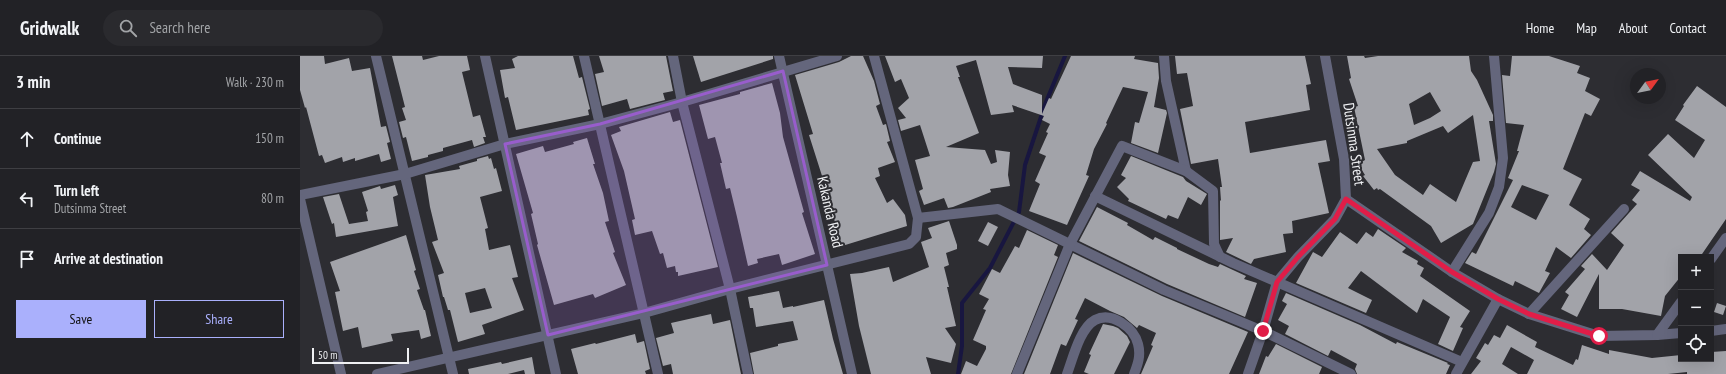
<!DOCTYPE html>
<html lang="en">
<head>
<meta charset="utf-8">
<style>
	body { margin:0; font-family:"PT Sans Narrow",sans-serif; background:#2a2a2e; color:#f1f3f6 }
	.controls { position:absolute; right:12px; bottom:12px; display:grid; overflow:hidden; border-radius:0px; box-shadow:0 4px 16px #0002 }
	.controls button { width:36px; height:36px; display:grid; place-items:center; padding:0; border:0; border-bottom:1px solid #3f3f43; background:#222226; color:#f1f3f6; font:20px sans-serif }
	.compass { position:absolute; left:1330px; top:12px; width:36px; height:36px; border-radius:50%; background:#222226; box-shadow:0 4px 16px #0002; rotate:57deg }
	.scale { position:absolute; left:12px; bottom:10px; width:97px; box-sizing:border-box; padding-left:4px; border:2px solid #eff0f3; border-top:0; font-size:11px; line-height:14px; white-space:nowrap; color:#eff0f3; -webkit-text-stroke:3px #2d2d32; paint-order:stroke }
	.stop { position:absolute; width:12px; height:12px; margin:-9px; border:3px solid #e11d48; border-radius:50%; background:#fff }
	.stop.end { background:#e11d48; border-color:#fff; box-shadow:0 1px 4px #0008 }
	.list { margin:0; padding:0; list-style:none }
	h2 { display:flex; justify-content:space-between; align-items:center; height:52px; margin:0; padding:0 16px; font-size:17px }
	h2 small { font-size:13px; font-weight:400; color:#a2a4a7 }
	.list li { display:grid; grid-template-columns:26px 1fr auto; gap:12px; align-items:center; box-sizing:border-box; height:60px; padding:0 16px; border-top:1px solid #3f3f43 }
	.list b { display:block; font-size:15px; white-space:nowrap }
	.list p { margin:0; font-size:13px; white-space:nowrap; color:#a2a4a7 }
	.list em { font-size:13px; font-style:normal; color:#a2a4a7 }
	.actions { display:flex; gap:8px; padding:12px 16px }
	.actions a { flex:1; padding:9px 0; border:1px solid #aab0fc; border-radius:0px; text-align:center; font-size:14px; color:#aab0fc }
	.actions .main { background:#aab0fc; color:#111 }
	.icon { flex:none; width:22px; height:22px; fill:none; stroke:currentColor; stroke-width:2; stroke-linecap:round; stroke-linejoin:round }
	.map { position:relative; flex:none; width:1426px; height:318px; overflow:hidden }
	header { display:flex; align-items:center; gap:24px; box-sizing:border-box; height:56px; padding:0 20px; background:#222226; border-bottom:1px solid #3f3f43 }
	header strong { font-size:19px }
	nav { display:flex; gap:22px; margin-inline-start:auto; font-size:14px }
	.search { width:280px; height:36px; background:#2a2a2e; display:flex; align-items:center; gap:10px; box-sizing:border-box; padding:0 14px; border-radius:22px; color:#a2a4a7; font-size:15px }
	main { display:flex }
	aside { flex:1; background:#222226 }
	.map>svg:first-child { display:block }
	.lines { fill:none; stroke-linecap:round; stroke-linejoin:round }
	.stream { stroke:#181640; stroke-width:4 }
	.building { fill:#a2a3a9; fill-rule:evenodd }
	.minor { stroke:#64667c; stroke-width:10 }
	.tertiary { stroke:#64667c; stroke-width:10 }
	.route { stroke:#e11d48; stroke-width:5 }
	.marked { fill:#985dcc; fill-opacity:0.2; stroke:#985dcc; stroke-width:3; stroke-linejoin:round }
	.labels { text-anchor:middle; stroke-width:4; stroke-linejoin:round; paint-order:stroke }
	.street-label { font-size:15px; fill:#eff0f3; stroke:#2d2d32 }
</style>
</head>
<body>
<header>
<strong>Gridwalk</strong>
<div class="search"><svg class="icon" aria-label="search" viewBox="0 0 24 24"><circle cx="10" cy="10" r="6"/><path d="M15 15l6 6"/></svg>Search here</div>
<nav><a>Home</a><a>Map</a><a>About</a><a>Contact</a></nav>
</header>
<main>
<aside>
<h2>3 min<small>Walk · 230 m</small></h2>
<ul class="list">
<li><svg class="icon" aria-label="ahead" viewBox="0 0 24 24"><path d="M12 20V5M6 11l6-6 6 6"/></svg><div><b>Continue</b></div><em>150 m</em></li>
<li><svg class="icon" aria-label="left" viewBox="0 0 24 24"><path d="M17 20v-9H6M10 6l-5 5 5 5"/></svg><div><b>Turn left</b><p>Dutsinma Street</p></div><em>80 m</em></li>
<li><svg class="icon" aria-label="arrive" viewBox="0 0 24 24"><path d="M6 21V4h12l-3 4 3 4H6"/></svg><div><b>Arrive at destination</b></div></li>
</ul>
<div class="actions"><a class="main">Save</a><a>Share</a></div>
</aside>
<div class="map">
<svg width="1426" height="318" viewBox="0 0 1426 318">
	<rect width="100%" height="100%" fill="#2d2d32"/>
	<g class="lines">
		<path class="stream" d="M658 318 662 290V247L690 212 719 156 725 109 746 46 765 0"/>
	</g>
	<g class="building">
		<path d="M0 0H24L25 8 49 2 52 15 70 12 81 71 86 70 90 86 87 87 91 103 81 106 79 98 55 105V102L43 106 42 101 25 107 22 99 19 100 6 51 5 52 0 34Z"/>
		<path d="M92 0H122L123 4 139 0H167L170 14 162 16 173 61 180 59 186 81H183L185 87 174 91 172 84 143 92V95L128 99V101L112 105 106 81 103 82 99 66 106 64 102 52 105 51Z"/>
		<path d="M218 0H273L279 22 282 21 290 53 288 54 289 59 216 74 208 41 205 42 200 14 215 12 212 3Z"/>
		<path d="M299 0H366L373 35 363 37 365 44 330 53 327 43 302 50 295 18 304 16Z"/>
		<path d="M393 0H473V3L401 26Z"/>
		<path d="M551 0H563L574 25 580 48 576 50 583 69 586 68 590 85 587 86 595 106 578 112 580 120 575 122 587 147 593 143 605 159 607 170 542 190 529 146 530 145 509 79 513 78 495 19 539 6Z"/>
		<path d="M585 0H743L742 12 708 11 713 28 742 39V58L749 42 751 43 771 0H835L834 3 858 7 859 22 854 51 866 54 867 57 858 97 831 87 835 66 839 67 848 36 823 31 806 67 807 68 794 93 786 119 789 120 767 169 729 155 740 128 735 125 746 100 739 97 748 77 746 76 750 68 742 64 744 60 712 49 714 56 691 59 676 4 656 10 660 21H658L679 77 646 91 685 94 691 108 697 106 695 94 710 96 708 119 710 130 690 133 691 136 653 151 648 152 644 142 624 149 619 135 623 133 615 104 630 100 620 69 601 75 598 64 606 62 598 52 609 42 601 23 595 26Z"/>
		<path d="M875 0H1005L1011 28 1006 29 1010 54 945 66 950 97 1026 84 1030 105 1018 107 1029 157 992 165 993 177 983 178 986 196 954 203 951 208 926 196 933 182 920 184V144L921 145 920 131H922L918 103 891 108 880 53 893 50 887 17 877 18Z"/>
		<path d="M1047 0H1064L1065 2 1078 0H1169L1171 15 1177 24 1193 59V65H1189L1196 108 1194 116 1173 168 1141 187 1131 170 1080 133 1078 134 1077 132 1074 134 1063 120 1065 119 1058 108 1065 104 1054 51 1058 50 1049 23 1051 22ZM1130 36 1141 55 1130 62 1114 69 1109 48ZM1173 59 1180 105 1173 106 1156 146 1130 128 1123 139 1095 119 1077 93 1107 87V85L1143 70 1148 77Z"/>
		<path d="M1212 0H1249L1280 10 1277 17 1290 22 1285 35 1300 43 1291 60 1285 57 1263 113 1282 123 1269 149 1290 163 1284 173 1291 179 1271 202 1256 191 1245 215 1250 217 1239 237 1215 225 1213 230 1165 207 1172 196 1176 198 1213 124 1208 122 1219 95H1217L1224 69 1206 67 1202 19 1210 20ZM1222 129 1249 139 1236 164 1211 151Z"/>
		<path d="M472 27 480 57 483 81 504 156 502 157 515 198 482 209 479 198 457 203 458 207 448 210 437 161 430 132 426 133 420 107H422L415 81 408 83 399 49 440 38V36Z"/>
		<path d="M1397 30 1426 51V163L1400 201H1381V220L1365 240 1361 260 1322 253H1299V218L1277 261 1261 253 1269 239 1265 236 1285 213 1281 210 1292 198 1307 214 1324 189 1311 177 1337 148 1332 144 1340 134 1331 129 1340 115 1390 145 1392 141 1348 99 1368 78 1394 102 1405 84 1375 64 1384 50 1383 49Z"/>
		<path d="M370 56 373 66 380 64 418 211 378 220V216H376L375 210 367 212 363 197 360 198 352 175 335 179 332 164 335 163 324 115 311 79 321 75 319 71Z"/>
		<path d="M287 82 295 108H293L303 137 309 165 305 166 315 196 313 197 326 229 295 242 293 238 254 249 237 189 238 188 231 158 233 157 216 98 243 90 245 96 274 88 273 86Z"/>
		<path d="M188 100 189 103 191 102 194 113 196 112 202 135 180 141 188 172 185 173 189 194 210 189 218 221 212 222 224 254 182 269 185 278 158 286 150 254H148L144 241H143L138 219 144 217 132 186 138 184 130 151 125 119 160 113 159 110 177 105V103ZM185 232 192 252 170 257 165 237Z"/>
		<path d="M831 100 883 121 886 125 907 138 901 149 888 141 878 163 868 159 866 163 828 145 829 143 817 131 826 122 821 119Z"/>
		<path d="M95 129 98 139 93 141 98 170 36 181 34 167 32 168 23 141 39 138 49 168 68 165 66 156 68 155 62 136 80 130 81 133Z"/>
		<path d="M797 151 828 167 827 169 853 184 855 181 877 192V193L909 208 918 211 920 208 946 220 944 223 957 227 945 261 867 228 779 185Z"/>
		<path d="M649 165 657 189V193L646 197 649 209 644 211 649 231H647L656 270 645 272 656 288 651 307 626 301 631 318H571L559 270 550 218 562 217 589 211 593 226 629 211 621 186 632 182 628 172Z"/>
		<path d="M688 166 698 171 688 190 678 185Z"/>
		<path d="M1078 173 1106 192 1102 196 1118 205 1117 208 1124 212 1120 220 1170 255 1160 271 1163 272 1153 295 1138 288 1150 261 1123 243 1117 257 1061 215 1048 232 1072 244 1066 257 996 227 1013 196 1022 201 1040 176 1057 188 1066 176 1073 181Z"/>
		<path d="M727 174 758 189 754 199 758 201 711 318H661L666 305 677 310 686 293V290L673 284 686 254 683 253 689 243 679 238 692 213 700 217 715 190 719 192Z"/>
		<path d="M106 179 116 214 114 215 120 233 117 234 124 254H125L131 280 121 283 119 274 91 278 93 285 62 292 58 271 43 275 35 236 40 235 30 206Z"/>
		<path d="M773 197 862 240 948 276 929 318H841L853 290 851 289 856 277 839 269 837 272 824 261 810 255 785 242 775 263 778 264 766 290 761 288 750 318H724Z"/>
		<path d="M479 235 483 252 493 250V251L524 244 533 283 543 318H454L450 297 478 290V288L498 284 493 265 456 271 453 252H450L448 241Z"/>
		<path d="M986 237 1060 269 1096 288 1097 286 1148 307 1147 308 1150 309 1146 318H1057L1055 313 1057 308 1031 294 1028 300 985 278 989 270 978 264 987 248 982 245Z"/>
		<path d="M1417 247 1426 250 1423 259 1414 256Z"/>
		<path d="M411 258 413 268 430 264 441 318H373L371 308 363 310 356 282 374 277 371 267Z"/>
		<path d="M803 268 813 270 818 272 827 280 830 286 814 318H789L784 316 791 299 789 298Z"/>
		<path d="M1207 269 1237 286 1235 291 1273 309 1276 303 1278 304 1282 289 1309 298V294L1352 302 1381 299V303H1411V296L1426 295V318H1387V316L1368 318H1227L1234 304 1211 291 1202 308 1218 318H1171L1181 305 1176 302 1185 287 1188 289 1194 279 1200 282Z"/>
		<path d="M335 278 337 287 344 285 350 313 345 315 346 318H278L271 293 295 287 296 288Z"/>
		<path d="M976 288 1022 311 1019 318H959L966 300 968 301Z"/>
		<path d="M232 301 235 318H225L224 314 208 318H169L168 313 201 306 202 308Z"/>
	</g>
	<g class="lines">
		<g class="minor">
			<path d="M76 0 153 318"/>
			<path d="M185 0 256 318"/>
			<path d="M284 0 358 318"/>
			<path d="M373 0 382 46 430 233 448 318"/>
			<path d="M479 0 552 318"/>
			<path d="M864 0 866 25 886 115"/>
			<path d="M0 139 105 118 205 88 300 68 382 46 537 0"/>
			<path d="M795 140 933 207 1162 306"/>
			<path d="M0 143 41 318"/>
			<path d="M1046 143 1152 216 1198 243 1229 258 1299 280 1357 279 1381 277"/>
			<path d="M618 162 698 153 864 234 963 275 1051 318"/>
			<path d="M1411 203 1426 182"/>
			<path d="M1152 216 1189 157 1199 131 1203 102 1194 0"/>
			<path d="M1229 258 1324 153"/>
			<path d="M1411 275 1426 273"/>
			<path d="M1357 279 1381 246"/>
			<path d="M77 318 344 257 430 233 609 188 616 181 618 162 574 0"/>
			<path d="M717 318 770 188 822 90 886 115 913 135 914 188 920 201"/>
			<path d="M767 318C773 302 780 272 795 264 812 255 834 272 838 288 841 299 838 308 834 318"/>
			<path d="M1156 318 1198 243"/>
		</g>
		<path class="tertiary" d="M948 318 963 275 977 226 998 201 1035 163 1046 143 1044 103 1025 0"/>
	</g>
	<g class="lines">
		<path class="route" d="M963 275 977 226 998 201 1035 163 1046 143 1152 216 1198 243 1229 258 1299 280"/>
	</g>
	<path class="marked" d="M483 15 527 209 248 279 205 88 300 68Z"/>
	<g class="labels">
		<g class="street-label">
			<text transform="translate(1054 88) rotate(82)" y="5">Dutsinma Street</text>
			<text transform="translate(530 156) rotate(77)" y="5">Kakanda Road</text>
		</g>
	</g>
</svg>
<div class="controls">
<button>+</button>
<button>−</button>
<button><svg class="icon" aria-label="locate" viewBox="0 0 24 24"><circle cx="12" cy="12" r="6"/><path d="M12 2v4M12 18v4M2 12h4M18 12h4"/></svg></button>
</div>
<svg class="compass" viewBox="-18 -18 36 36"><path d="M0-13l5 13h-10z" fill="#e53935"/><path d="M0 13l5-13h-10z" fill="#a2a4a7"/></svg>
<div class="scale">50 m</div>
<div class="stop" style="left:1299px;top:280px"></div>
<div class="stop end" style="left:963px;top:275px"></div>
</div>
</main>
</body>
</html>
